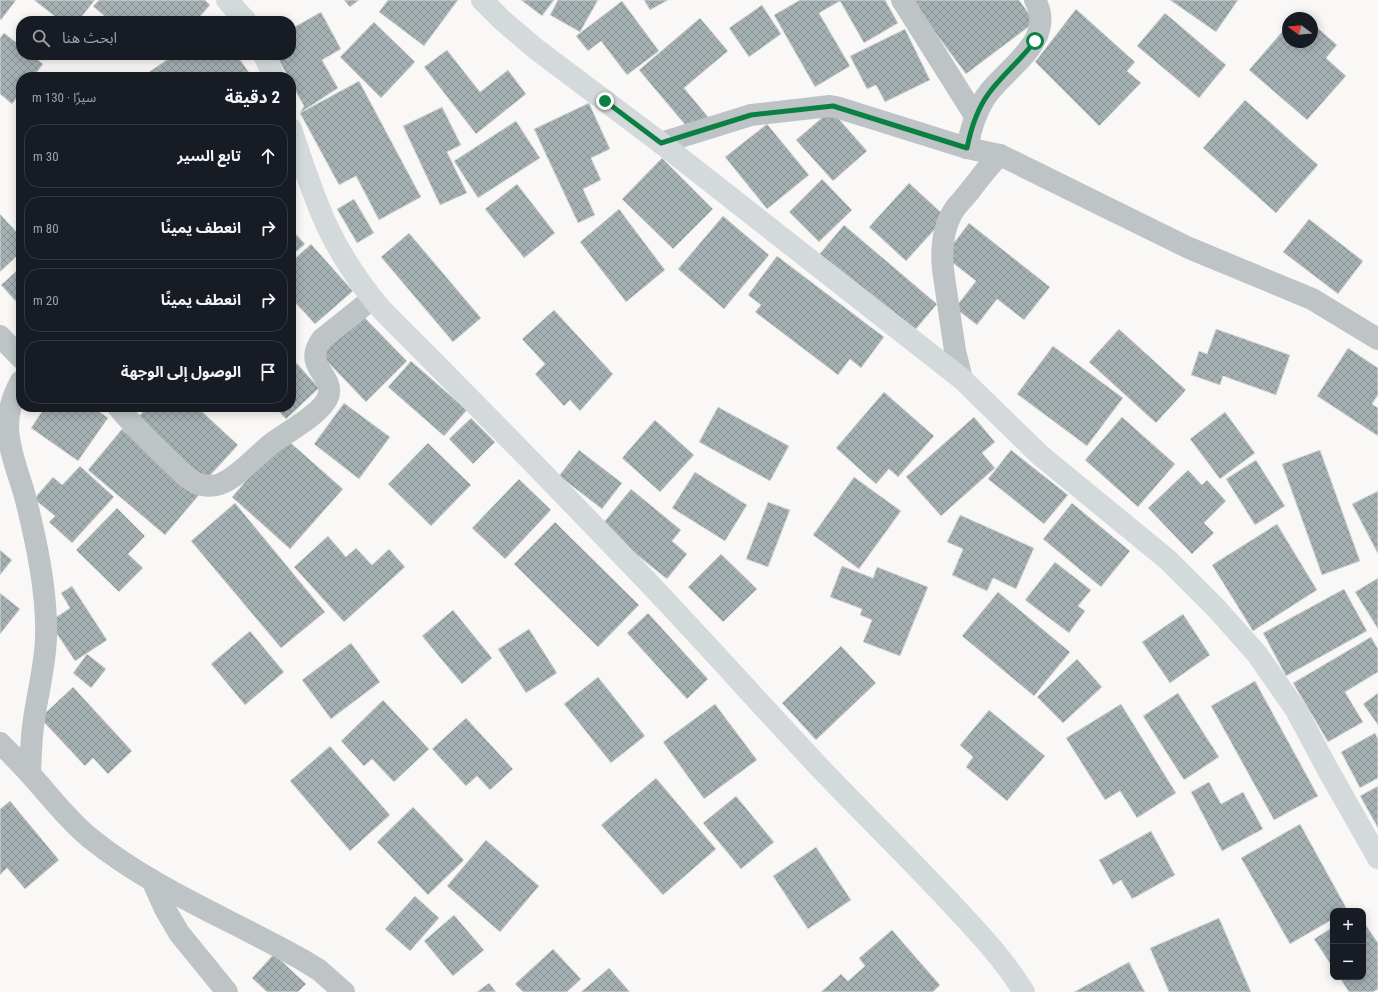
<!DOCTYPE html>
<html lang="ar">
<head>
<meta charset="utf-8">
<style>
	body { margin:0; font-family:"Roboto Condensed","Noto Sans Arabic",sans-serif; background:#242831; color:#f1f3f6; direction:rtl }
	.controls { position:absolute; right:12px; bottom:12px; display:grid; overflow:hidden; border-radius:8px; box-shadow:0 2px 10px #0003 }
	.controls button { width:36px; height:36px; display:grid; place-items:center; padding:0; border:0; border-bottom:1px solid #363941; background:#171b24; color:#f1f3f6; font:20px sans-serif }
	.compass { position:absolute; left:1282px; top:12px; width:36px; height:36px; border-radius:50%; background:#171b24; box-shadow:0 2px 10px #0003; rotate:286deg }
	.stop { position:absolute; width:12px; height:12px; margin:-9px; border:3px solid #0b8043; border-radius:50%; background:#fff }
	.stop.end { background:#0b8043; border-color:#fff; box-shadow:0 1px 4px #0008 }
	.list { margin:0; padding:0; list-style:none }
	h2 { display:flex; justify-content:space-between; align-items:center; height:52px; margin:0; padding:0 16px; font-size:17px }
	h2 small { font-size:13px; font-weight:400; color:#9ea1a6 }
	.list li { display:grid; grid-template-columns:26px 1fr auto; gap:12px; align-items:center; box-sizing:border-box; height:64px; margin:0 8px 8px; padding:0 8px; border:1px solid #363941; border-radius:16px }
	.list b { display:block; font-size:15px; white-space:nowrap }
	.list em { font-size:13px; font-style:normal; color:#9ea1a6 }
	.icon { flex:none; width:22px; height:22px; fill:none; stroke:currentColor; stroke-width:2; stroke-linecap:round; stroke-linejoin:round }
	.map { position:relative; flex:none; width:1378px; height:992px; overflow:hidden; direction:ltr }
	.search { position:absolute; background:#171b24; box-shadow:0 2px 10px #0003; left:16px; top:16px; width:280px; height:44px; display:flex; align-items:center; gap:10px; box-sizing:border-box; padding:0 14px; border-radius:16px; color:#9ea1a6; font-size:15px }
	.panel { position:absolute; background:#171b24; box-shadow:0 2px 10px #0003; left:16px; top:72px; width:280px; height:340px; border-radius:16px; direction:rtl }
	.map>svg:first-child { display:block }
	.building { fill:url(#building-cross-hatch); stroke:#dadad9 }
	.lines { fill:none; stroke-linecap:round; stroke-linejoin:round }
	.street { stroke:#bec4c6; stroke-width:22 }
	.secondary { stroke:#d4d9db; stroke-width:22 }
	.route { stroke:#0b8043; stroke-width:5 }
</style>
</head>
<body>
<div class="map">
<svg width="1378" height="992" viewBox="0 0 1378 992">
	<defs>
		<pattern id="building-cross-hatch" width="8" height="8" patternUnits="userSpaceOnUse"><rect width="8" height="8" fill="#a5b0b3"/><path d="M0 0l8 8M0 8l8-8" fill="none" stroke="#8a9497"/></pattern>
	</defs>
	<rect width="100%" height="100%" fill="#f9f8f7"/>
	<g class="building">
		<path d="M0 0H16L1 20 0 19Z"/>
		<path d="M34 0H95L78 21H61Z"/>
		<path d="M99 0H205L210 5 196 21H110L93 6Z"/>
		<path d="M344 0H359L350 7Z"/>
		<path d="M388 0H458L424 46 379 12Z"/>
		<path d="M521 0H554L542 16Z"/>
		<path d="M558 0H598L580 32 550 15Z"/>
		<path d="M644 0H668L650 10Z"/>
		<path d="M800 0H885L898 23 864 43 840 1 819 13 850 66 815 87 774 15Z"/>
		<path d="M911 0H1019L1035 22 966 74Z"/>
		<path d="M1170 0H1238L1216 32Z"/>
		<path d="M622 1 659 51 627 75 601 41 588 51 576 36Z"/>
		<path d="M762 5 781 34 749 57 729 28Z"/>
		<path d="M1076 9 1135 62 1127 71 1141 83 1099 126 1035 62Z"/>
		<path d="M321 12 341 49 322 60 338 88 300 113 304 106 291 83V77H288L276 55H291V29Z"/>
		<path d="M1300 12 1306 18H1294Z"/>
		<path d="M1165 13 1226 65 1199 98 1137 46Z"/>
		<path d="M700 18 728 51 684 88 709 118 692 133 639 70Z"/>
		<path d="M374 22 415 62 381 98 340 57Z"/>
		<path d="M1312 23 1337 45 1326 58 1346 76 1307 120 1249 70 1288 25V42H1312Z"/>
		<path d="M905 29 930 80 885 102 876 85 867 89 850 56Z"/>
		<path d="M4 33 21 46V55H32L43 64 33 77H21V92L12 104 0 94V38Z"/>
		<path d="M447 50 480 92 508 70 526 94 476 134 424 67Z"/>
		<path d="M174 55H237L252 77H152L149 72Z"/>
		<path d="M71 73 75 77H66Z"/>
		<path d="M359 81 421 197 379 220 356 176 339 185 300 113Z"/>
		<path d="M1245 100 1318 165 1276 213 1203 148Z"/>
		<path d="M589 103 610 149 591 158 601 180 583 189 595 215 578 223 534 129Z"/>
		<path d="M442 107 461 145 447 152 467 193 440 205 403 126Z"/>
		<path d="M831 110 867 151 833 181 796 140Z"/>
		<path d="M516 121 540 158 478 198 454 161Z"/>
		<path d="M767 124 809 175 767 209 725 157Z"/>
		<path d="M662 158 713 209 673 249 622 199Z"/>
		<path d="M822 179 852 210 819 242 789 212Z"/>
		<path d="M909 183 946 217 906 261 869 227Z"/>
		<path d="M517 184 555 233 524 258 485 209Z"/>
		<path d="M354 199 374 233 357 243 337 209Z"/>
		<path d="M619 209 665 270 626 302 580 242Z"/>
		<path d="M0 214 21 237V252L0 272Z"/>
		<path d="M723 216 769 255 724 309 678 269Z"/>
		<path d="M1309 219 1363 261 1338 294 1283 252Z"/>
		<path d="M969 223 1050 287 1024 320 997 299 977 325 955 308 976 281 944 256Z"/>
		<path d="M844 225 937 304 910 336 817 257Z"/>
		<path d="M291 229 305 244 291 256Z"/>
		<path d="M409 233 481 318 453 342 381 257Z"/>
		<path d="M311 244 353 291 315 324 291 298V262Z"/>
		<path d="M777 256 884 337 861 368 850 359 838 375 755 312 761 305 748 295Z"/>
		<path d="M21 267V307L1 285Z"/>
		<path d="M554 310 613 374 580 411 570 400 564 406 535 374 545 364 522 339Z"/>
		<path d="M362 315 407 361 366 402 321 355Z"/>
		<path d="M1119 329 1186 390 1156 423 1089 362Z"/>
		<path d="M1216 329 1290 355 1276 395 1223 376 1220 385 1191 375 1199 351 1207 354Z"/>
		<path d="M1053 346 1123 398 1087 446 1017 394Z"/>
		<path d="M1348 348 1378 368V395L1372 404 1378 408V436L1317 396Z"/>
		<path d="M291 357 319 388 286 419 275 407H291Z"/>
		<path d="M411 361 467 410 444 436 388 387Z"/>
		<path d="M884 392 934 436 898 477 889 469 876 484 836 448Z"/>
		<path d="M344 403 390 437 359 479 314 444Z"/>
		<path d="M45 407H93L108 418 78 461 31 428Z"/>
		<path d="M148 407H197L238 445 205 481 137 418Z"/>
		<path d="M718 407 789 446 770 481 699 442Z"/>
		<path d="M1225 412 1255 453 1220 479 1190 439Z"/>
		<path d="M974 417 995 442 982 453 995 468 941 516 906 477Z"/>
		<path d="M1122 417 1175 464 1138 507 1085 460Z"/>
		<path d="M471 418 495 442 473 464 449 439Z"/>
		<path d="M655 420 694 455 660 492 622 458Z"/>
		<path d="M122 429 199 495 165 535 88 470Z"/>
		<path d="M284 437 343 489 290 549 232 497Z"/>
		<path d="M428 443 471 485 431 526 388 484Z"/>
		<path d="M579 450 622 483 602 509 559 476Z"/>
		<path d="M1011 450 1068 495 1044 524 988 479Z"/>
		<path d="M1320 450 1360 561 1322 575 1282 464Z"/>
		<path d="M1256 460 1285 506 1255 525 1226 479Z"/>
		<path d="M80 466 114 497 72 543 49 522 55 516 34 499 53 477 62 485Z"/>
		<path d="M1188 470 1202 485 1207 480 1226 501 1204 523 1214 533 1192 554 1148 508Z"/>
		<path d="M695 472 747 505 725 541 672 508Z"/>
		<path d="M854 477 901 511 859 569 813 535Z"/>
		<path d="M519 479 551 510 505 559 472 528Z"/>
		<path d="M631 489 681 530 672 541 687 554 667 579 601 526Z"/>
		<path d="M1378 491V554L1352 504Z"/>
		<path d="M768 502 790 510 768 567 746 559Z"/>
		<path d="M235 503 325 612 281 648 191 541Z"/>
		<path d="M1072 503 1130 551 1101 587 1043 539Z"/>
		<path d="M117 508 145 536 128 554 143 568 119 592 76 550Z"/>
		<path d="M960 515 1034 548 1016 589 993 578 987 591 952 575 963 549 947 542Z"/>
		<path d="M555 522 639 605 598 647 514 564Z"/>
		<path d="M1277 524 1317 590 1253 631 1212 565Z"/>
		<path d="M328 536 346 557 356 548 372 565 389 549 405 567 344 622 294 567Z"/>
		<path d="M0 550 12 560 0 575Z"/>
		<path d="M721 554 757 589 723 622 688 587Z"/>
		<path d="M1055 562 1091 590 1078 606 1085 611 1069 633 1025 600Z"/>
		<path d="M842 566 873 578 877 567 928 587 900 656 863 642 872 620 860 615 862 609 830 597Z"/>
		<path d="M1378 578V629L1355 592Z"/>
		<path d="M72 586 107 640 75 661 49 622 70 608 61 593Z"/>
		<path d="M1344 589 1367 631 1286 676 1263 633Z"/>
		<path d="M998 592 1070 652 1034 696 962 636Z"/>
		<path d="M0 593 20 609 0 634Z"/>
		<path d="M453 610 492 658 462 684 422 636Z"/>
		<path d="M648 613 708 679 687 699 627 633Z"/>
		<path d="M1183 614 1210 655 1170 683 1142 642Z"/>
		<path d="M529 629 557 673 526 693 498 649Z"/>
		<path d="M250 631 284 672 245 705 211 664Z"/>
		<path d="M1371 637 1378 649V672L1345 692 1363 722 1328 742 1293 683Z"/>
		<path d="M351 643 380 682 331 719 302 680Z"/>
		<path d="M841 646 876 683 816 740 782 703Z"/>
		<path d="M87 654 106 669 91 688 73 673Z"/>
		<path d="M1077 659 1102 687 1063 723 1037 697Z"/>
		<path d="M598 677 645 736 611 763 564 704Z"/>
		<path d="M1255 681 1318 796 1274 820 1211 706Z"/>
		<path d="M73 687 132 751 108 774 93 758 85 766 40 718Z"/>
		<path d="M1178 693 1219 757 1184 780 1143 716Z"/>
		<path d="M1378 693V725L1363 704Z"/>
		<path d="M383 700 429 749 394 782 372 759 364 766 341 741Z"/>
		<path d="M715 704 757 760 704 799 663 742Z"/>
		<path d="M1121 704 1176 793 1137 818 1120 791 1105 800 1066 738Z"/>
		<path d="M989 710 1045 756 1007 801 966 767 973 757 960 745Z"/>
		<path d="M466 718 513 769 490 790 477 776 466 786 432 749Z"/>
		<path d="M1375 733 1378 739V778L1360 788 1341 752Z"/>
		<path d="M330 746 390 815 350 851 290 781Z"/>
		<path d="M656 778 716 849 663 895 601 825Z"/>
		<path d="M1209 782 1221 804 1243 792 1263 829 1222 851 1191 792Z"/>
		<path d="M1378 786V828L1360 796Z"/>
		<path d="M736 796 774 842 741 869 703 823Z"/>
		<path d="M10 801 59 860 25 889 7 868 0 875V809Z"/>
		<path d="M413 807 464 860 428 895 377 842Z"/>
		<path d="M1300 824 1348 911H1333V919L1290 944 1241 858Z"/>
		<path d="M1151 831 1175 875 1132 899 1121 880 1113 885 1099 860Z"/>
		<path d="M486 840 539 886 500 932 447 886Z"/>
		<path d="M816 847 851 900 808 929 773 876Z"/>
		<path d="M415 896 439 918 410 951 385 929Z"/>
		<path d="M454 915 484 950 453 976 424 941Z"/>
		<path d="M1219 918 1251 992H1169L1150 948Z"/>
		<path d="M1363 921 1378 943V989L1373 992H1349L1339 977H1363Z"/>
		<path d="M1333 927V968L1314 939Z"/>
		<path d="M892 930 940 985 933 992H821L841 974 848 981 865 966 859 958Z"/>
		<path d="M553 949 581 979 567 992H523L515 984Z"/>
		<path d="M274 954 306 984 298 992H267L252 978Z"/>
		<path d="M1129 962 1145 992H1074Z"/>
		<path d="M609 968 630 992H581Z"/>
		<path d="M489 983 496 992H477Z"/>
	</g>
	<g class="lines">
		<g class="street">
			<path d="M902 0 975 116"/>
			<path d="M661 143 751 115 830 106 836 107 967 148 1000 155 1189 248 1312 299 1378 339"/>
			<path d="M967 148C971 127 977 107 990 91 1011 65 1056 38 1035 0"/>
			<path d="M0 336 21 358"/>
			<path d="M962 379 955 351 943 270C941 249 943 225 956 207 961 201 967 195 972 188 981 177 989 165 1000 155"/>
			<path d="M21 381C0 418 8 444 21 483 27 501 31 521 35 539 42 572 47 605 46 638 45 666 38 692 34 719 31 737 31 755 30 773"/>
			<path d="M118 407C134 427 152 444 171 462 178 469 187 479 196 483 203 486 213 487 220 484 239 477 258 453 275 441 289 431 322 413 328 397 336 375 301 367 322 339L372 299"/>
			<path d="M0 743C10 753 20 763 30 774 50 796 67 819 90 838 153 889 230 919 301 959L319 970 344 992"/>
			<path d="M152 880 165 909 179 933 227 992"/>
		</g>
		<g class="secondary">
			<path d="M227 0 246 21"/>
			<path d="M482 0 502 20 536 49 661 143 962 379 1040 455 1168 560 1216 608 1257 654 1296 710 1328 770 1378 858"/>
			<path d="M264 55 274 77"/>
			<path d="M291 129C302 161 312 193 326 224 340 254 360 284 381 309 470 398 558 488 645 579 704 641 762 706 821 769 863 813 907 856 949 901 976 930 1003 958 1024 992"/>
		</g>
	</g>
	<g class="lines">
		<path class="route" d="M605 101 661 143 751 115 833 106 967 148C971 128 977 109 989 93 1003 74 1021 60 1035 41"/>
	</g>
</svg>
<div class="controls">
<button>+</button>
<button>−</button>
</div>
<svg class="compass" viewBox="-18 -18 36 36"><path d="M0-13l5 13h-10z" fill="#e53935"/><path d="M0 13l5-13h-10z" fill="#9ea1a6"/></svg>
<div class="stop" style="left:1035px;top:41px"></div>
<div class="stop end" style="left:605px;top:101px"></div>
<div class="search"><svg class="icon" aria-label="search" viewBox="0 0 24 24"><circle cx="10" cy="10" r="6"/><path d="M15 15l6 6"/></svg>ابحث هنا</div>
<section class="panel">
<h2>2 دقيقة<small>سيرًا · 130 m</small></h2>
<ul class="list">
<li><svg class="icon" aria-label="ahead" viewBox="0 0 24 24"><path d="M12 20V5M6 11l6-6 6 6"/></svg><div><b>تابع السير</b></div><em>30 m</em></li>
<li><svg class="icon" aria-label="right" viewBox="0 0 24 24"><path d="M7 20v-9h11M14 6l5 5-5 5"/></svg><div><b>انعطف يمينًا</b></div><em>80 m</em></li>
<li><svg class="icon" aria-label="right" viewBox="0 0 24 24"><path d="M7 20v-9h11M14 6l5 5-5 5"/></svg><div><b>انعطف يمينًا</b></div><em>20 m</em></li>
<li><svg class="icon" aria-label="arrive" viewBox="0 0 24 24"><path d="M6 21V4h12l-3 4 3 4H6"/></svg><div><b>الوصول إلى الوجهة</b></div></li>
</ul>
</section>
</div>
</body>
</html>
